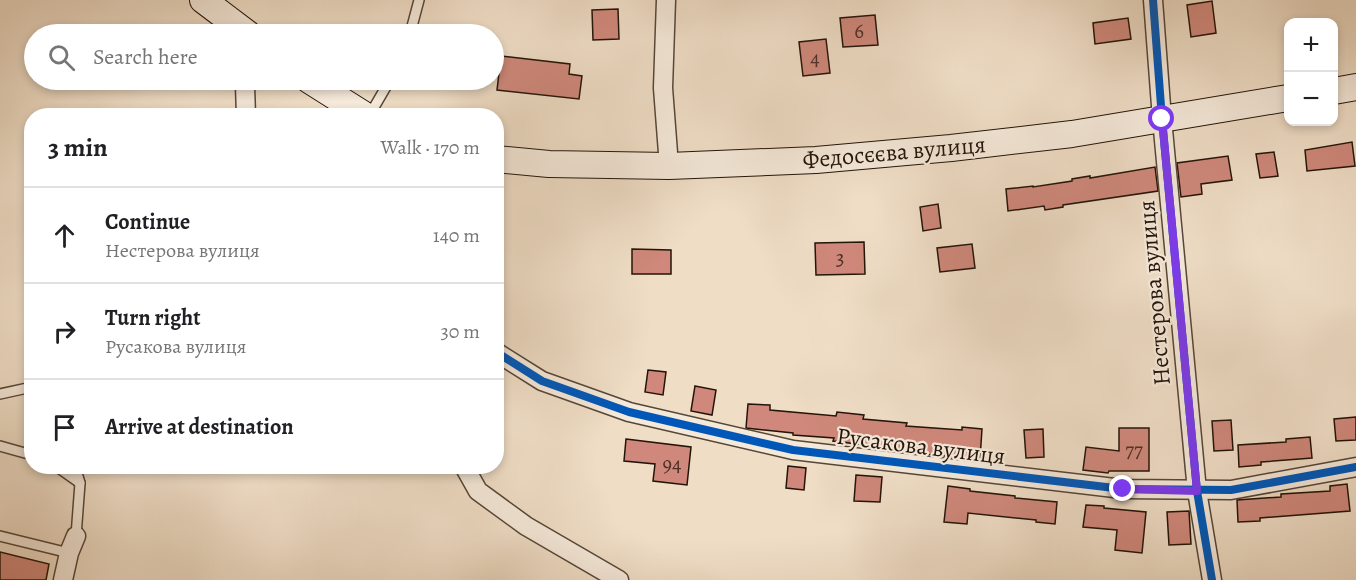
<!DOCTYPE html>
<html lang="en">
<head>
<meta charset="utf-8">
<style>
	body { margin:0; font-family:Alegreya,serif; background:#f6f6f6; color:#202124 }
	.controls { position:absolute; right:18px; top:18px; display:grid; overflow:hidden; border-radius:12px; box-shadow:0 3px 9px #0003 }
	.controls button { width:54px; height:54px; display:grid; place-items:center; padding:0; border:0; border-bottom:2px solid #e0e0e0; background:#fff; color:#202124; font:30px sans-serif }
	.stop { position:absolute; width:18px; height:18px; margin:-14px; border:4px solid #7c3aed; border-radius:50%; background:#fff }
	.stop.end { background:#7c3aed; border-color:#fff; box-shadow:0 2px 6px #0008 }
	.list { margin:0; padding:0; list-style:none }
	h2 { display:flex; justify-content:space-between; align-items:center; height:78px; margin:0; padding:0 24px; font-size:26px }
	h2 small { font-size:20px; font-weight:400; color:#757577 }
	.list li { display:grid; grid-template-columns:39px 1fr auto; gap:18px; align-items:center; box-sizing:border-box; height:96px; padding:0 24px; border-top:2px solid #e0e0e0 }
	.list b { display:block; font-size:22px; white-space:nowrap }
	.list p { margin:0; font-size:20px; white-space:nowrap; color:#757577 }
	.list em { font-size:20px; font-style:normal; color:#757577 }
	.icon { flex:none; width:33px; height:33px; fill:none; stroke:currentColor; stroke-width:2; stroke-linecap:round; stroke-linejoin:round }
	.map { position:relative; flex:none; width:1356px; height:580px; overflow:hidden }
	.search { position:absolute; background:#fff; box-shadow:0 3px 9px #0003; left:24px; top:24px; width:480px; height:66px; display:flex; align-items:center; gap:15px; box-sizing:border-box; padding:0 21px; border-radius:33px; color:#757577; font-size:22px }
	.panel { position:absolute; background:#fff; box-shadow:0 3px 9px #0003; left:24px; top:108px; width:480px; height:366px; border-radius:24px }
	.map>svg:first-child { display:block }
	.building { fill:#cf887b; stroke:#231409; stroke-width:1.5 }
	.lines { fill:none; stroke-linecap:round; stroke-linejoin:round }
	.lane-casing { stroke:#564638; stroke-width:12 }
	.street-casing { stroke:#564638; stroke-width:21 }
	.secondary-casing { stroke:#231409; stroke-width:28 }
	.lane { stroke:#f5e9da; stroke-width:9 }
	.street { stroke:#f5e9da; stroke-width:18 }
	.secondary { stroke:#f5e9da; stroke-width:26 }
	.cycleway-casing { stroke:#f5e9da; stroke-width:11 }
	.cycleway { stroke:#0057b8; stroke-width:8 }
	.route { stroke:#7c3aed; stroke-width:8 }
	.labels { text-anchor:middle; stroke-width:4.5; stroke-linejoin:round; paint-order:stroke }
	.number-label { font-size:21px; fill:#4e3126 }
	.street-label { font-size:24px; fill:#231409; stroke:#f5e9da }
</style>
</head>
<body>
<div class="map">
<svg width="1356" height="580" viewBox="0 0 1356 580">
	<rect width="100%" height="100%" fill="#efddc6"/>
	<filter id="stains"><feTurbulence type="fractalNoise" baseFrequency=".00333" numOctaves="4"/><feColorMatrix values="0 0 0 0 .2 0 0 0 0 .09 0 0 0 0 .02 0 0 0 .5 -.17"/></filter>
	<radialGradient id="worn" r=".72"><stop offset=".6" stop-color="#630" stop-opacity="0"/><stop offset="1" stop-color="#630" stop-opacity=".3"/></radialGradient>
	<g class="building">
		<path d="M1212 1 1216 33 1191 37 1187 5Z"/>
		<path d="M618 9 619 39 593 40 592 10Z"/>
		<path d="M875 15 878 45 843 47 840 18Z"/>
		<path d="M1128 18 1131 39 1095 44 1093 23Z"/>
		<path d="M826 39 830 73 803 76 799 42Z"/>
		<path d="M501 56 570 64 569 74 582 76 579 99 497 90Z"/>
		<path d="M1352 142 1355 166 1307 171 1305 150Z"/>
		<path d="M1274 152 1278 176 1260 178 1256 154Z"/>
		<path d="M1228 156 1232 180 1201 184 1202 194 1181 197 1177 163Z"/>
		<path d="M1155 167 1158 191 1063 205V207L1045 210 1044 206 1008 211 1006 189 1033 186V187L1072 181V179L1090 176V178Z"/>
		<path d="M938 204 941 228 923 231 920 207Z"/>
		<path d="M864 242 865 274 816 275 815 243Z"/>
		<path d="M972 244 975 268 940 272 937 248Z"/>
		<path d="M632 249 671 250V274H632Z"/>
		<path d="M648 370 666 372 663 395 645 392Z"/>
		<path d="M695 386 716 390 712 415 691 411Z"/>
		<path d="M748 404 770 405V410L836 416 837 412 864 415 863 419 907 423 906 426 962 430V427L982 429 980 459 923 454V452L833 441 834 438 793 435V433L746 428Z"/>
		<path d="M1356 417V440L1336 441 1334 419Z"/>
		<path d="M1231 420 1233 450 1214 451 1212 421Z"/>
		<path d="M1119 428H1149V471H1109L1108 473 1083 470 1086 447 1119 451Z"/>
		<path d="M1043 429 1044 457 1026 458 1024 430Z"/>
		<path d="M1310 437 1312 458 1261 462V465L1239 467 1238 445 1286 442V439Z"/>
		<path d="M626 439 691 447 687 485 653 481 655 464 624 461Z"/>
		<path d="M788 466 806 468 804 490 786 488Z"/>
		<path d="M856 475 882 477 880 502 854 501Z"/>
		<path d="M1347 484 1350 511 1260 518V521L1238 522 1237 500 1281 497V494L1330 491V486Z"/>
		<path d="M948 486 970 489V491L1015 496V498L1057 502 1055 524 1036 522V520L968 513 967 524 944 522Z"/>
		<path d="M1086 505 1104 506V508L1146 512 1142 553 1115 550 1117 530 1083 527Z"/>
		<path d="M1189 511 1191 544 1169 545 1167 512Z"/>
		<path d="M0 552 49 564 46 580H0Z"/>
	</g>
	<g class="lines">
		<defs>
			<g id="lane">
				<path d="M410 34 419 0"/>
				<path d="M369 116 390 80"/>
				<path d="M0 394 32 387"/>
				<path d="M0 446 32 455"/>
				<path d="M56 466 80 483"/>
				<path d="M75 466 80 483 76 536"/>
				<path d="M0 536 69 553"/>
			</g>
			<g id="street">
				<path d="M666 0 663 88 669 166"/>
				<path d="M1153 0 1162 119 1197 491 1212 580"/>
				<path d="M246 80 245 85 246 116"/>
				<path d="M496 352 542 381 629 412 793 450 1123 489 1231 490 1356 467"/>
				<path d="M464 466 478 491 526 526 619 580"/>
				<path d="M63 580 69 553 76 536"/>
			</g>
			<g id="secondary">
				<path d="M203 0 248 34"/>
				<path d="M309 80 366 116"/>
				<path d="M1334 91 1356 87"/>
				<path d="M496 159 549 164 669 166 816 160 951 148 1072 134 1288 98"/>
			</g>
		</defs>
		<use href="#lane" class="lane-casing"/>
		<use href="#street" class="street-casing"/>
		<use href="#secondary" class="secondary-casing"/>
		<use href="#lane" class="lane"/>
		<use href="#street" class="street"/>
		<use href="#secondary" class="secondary"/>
		<defs>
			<g id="cycleway">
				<path d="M1153 0 1162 119 1197 491 1212 580"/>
				<path d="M496 352 542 381 629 412 793 450 1123 489 1231 490 1356 467"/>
			</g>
		</defs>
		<use href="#cycleway" class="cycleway-casing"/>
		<use href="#cycleway" class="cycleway"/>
	</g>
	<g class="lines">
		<path class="route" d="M1123 489 1197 491 1162 119"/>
	</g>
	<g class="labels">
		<g class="number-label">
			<text x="859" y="38">6</text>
			<text x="815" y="65">4</text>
			<text x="840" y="265">3</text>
			<text x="1134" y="457">77</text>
			<text x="672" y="471">94</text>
		</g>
		<g class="street-label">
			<text transform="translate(894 152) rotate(-5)" y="8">Федосєєва вулиця</text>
			<text transform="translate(1154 293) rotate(-95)" y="8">Нестерова вулиця</text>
			<text transform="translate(921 446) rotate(7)" y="8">Русакова вулиця</text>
		</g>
	</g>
	<rect width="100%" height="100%" filter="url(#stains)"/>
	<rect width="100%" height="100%" fill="url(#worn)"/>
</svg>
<div class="controls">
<button>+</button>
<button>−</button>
</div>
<div class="stop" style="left:1162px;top:119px"></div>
<div class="stop end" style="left:1123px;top:489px"></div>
<div class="search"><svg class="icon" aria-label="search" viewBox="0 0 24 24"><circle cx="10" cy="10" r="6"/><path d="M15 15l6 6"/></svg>Search here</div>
<section class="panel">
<h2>3 min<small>Walk · 170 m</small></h2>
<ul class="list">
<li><svg class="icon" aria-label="ahead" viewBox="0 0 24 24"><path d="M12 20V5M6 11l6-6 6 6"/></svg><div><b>Continue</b><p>Нестерова вулиця</p></div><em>140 m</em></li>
<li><svg class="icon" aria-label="right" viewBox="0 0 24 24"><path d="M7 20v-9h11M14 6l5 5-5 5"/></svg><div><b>Turn right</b><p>Русакова вулиця</p></div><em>30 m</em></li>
<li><svg class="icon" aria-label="arrive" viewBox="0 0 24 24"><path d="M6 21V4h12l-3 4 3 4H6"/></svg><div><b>Arrive at destination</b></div></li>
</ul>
</section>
</div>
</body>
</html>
